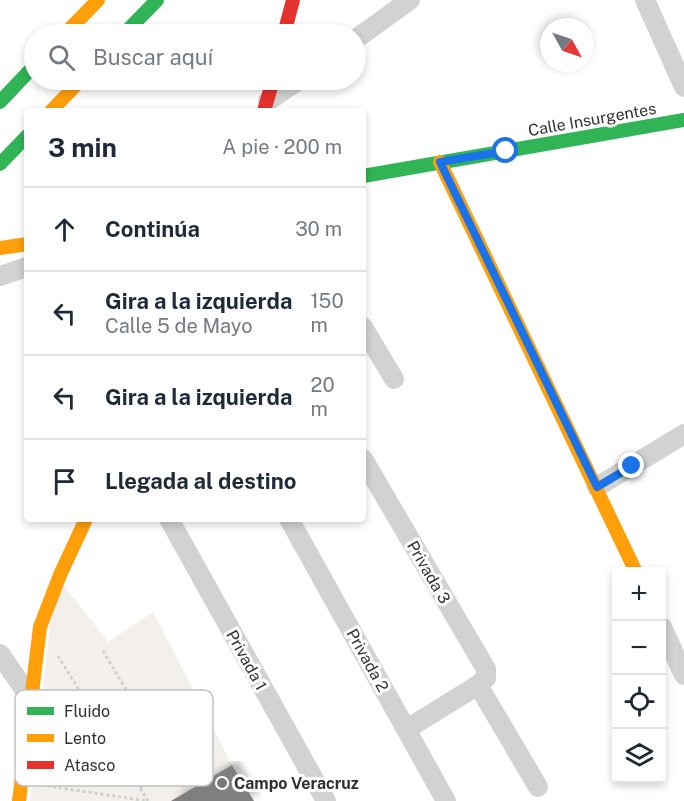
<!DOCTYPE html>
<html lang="es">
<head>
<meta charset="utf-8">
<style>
	body { margin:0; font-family:"Public Sans",sans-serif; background:#f2f2f3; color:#1f2937 }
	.controls { position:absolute; right:18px; bottom:18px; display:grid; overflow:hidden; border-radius:6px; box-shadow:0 3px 9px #0003 }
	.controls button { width:54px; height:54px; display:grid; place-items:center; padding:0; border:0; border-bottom:2px solid #e0e1e3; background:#fff; color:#1f2937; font:30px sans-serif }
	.compass { position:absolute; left:540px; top:18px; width:54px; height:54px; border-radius:50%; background:#fff; box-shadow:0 3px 9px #0003; rotate:130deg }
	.stop { position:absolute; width:18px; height:18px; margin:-14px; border:4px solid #1a73e8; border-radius:50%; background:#fff }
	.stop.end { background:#1a73e8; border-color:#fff; box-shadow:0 2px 6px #0008 }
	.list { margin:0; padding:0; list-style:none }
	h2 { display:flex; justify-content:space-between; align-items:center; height:78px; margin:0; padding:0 24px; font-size:26px }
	h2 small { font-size:20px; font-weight:400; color:#747a83 }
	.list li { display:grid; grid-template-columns:39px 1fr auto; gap:18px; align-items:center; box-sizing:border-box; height:84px; padding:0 24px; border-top:2px solid #e0e1e3 }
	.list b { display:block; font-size:22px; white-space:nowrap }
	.list p { margin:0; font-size:20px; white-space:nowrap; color:#747a83 }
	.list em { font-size:20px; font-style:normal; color:#747a83 }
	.icon { flex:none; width:33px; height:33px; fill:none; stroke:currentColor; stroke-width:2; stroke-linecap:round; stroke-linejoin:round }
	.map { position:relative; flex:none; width:684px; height:801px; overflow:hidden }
	.search { position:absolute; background:#fff; box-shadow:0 3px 9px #0003; left:24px; top:24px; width:342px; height:66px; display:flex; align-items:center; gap:15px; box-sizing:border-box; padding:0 21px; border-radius:33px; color:#747a83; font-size:22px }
	.panel { position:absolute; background:#fff; box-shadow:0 3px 9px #0003; left:24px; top:108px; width:342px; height:414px; border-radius:6px }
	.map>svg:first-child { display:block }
	.green { fill:#f3f0eb }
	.building { fill:#7f7f7f; filter:url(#shadow) }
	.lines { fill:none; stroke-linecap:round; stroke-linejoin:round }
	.path { stroke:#d0d0d0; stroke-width:3; stroke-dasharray:3 3; stroke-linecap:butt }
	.street { stroke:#d2d2d2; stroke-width:20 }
	.fast { stroke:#30b455; stroke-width:14 }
	.slow { stroke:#ff9f0a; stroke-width:14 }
	.jam { stroke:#e5322d; stroke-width:14 }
	.route { stroke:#1a73e8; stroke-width:8 }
	.poi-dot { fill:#787878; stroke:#fff; stroke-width:2 }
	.labels { text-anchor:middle; stroke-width:6; stroke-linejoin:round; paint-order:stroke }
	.street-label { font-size:16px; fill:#303030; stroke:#fff }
	.poi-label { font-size:16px; font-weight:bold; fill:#303030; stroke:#fff; text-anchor:start }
	.key { fill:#fff; stroke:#c1c1c1; stroke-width:1.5 }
	.key-label { font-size:16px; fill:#303030 }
</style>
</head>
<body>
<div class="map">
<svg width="684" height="801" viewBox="0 0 684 801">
	<defs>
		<filter id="shadow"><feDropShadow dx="5.5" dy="-5.5" stdDeviation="3" flood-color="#0004"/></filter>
	</defs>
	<rect width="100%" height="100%" fill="#fff"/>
	<path class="green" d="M56 575 108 642 153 612 232 765 254 801H30Z"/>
	<path class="building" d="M232 765 254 801H171Z"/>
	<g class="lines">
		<g class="path">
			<path d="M103 651 172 766"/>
			<path d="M58 656 148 801"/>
			<path d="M41 785 148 801"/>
			<path d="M140 788 172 766 184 788"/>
		</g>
		<g class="street">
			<path d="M645 0 684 87"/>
			<path d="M356 39 410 0"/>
			<path d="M268 101 299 80"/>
			<path d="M0 276 27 267"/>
			<path d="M363 327 394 379"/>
			<path d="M363 459 486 669V678L478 685 407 729"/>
			<path d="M597 487 684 434"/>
			<path d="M169 519 326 801"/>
			<path d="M289 519 446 801"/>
			<path d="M662 627 684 675"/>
			<path d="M0 654 31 699"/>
			<path d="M478 685 538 787"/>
		</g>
		<g class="fast">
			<path d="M124 34 157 0"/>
			<path d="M0 102 34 66"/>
			<path d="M0 164 27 136"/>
			<path d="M363 176 684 120"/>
		</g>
		<g class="slow">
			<path d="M65 34 98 0"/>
			<path d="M51 111 81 80"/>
			<path d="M440 162 636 572"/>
			<path d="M0 248 27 244"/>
			<path d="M19 801 40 627 60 575 86 519"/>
		</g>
		<g class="jam">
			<path d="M284 34 293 0"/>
			<path d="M264 111 273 80"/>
		</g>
	</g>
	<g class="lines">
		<path class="route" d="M506 151 440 162 597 487 632 466"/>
	</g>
	<circle class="poi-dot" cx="222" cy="783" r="6"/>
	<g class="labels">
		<g class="street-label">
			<text transform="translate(592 119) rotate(-10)" y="6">Calle Insurgentes</text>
			<text transform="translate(429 572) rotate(60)" y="6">Privada 3</text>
			<text transform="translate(247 660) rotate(61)" y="6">Privada 1</text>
			<text transform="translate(368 660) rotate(61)" y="6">Privada 2</text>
		</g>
		<g class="poi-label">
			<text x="234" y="789">Campo Veracruz</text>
		</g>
	</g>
	<rect x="15" y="690" width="198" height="96" rx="9" class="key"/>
	<rect x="27" y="707" width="27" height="8" fill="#30b455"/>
	<rect x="27" y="734" width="27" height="8" fill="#ff9f0a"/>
	<rect x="27" y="761" width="27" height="8" fill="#e5322d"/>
	<g class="key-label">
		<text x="64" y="717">Fluido</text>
		<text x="64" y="744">Lento</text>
		<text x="64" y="771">Atasco</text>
	</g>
</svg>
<div class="controls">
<button>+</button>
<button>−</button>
<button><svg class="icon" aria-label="locate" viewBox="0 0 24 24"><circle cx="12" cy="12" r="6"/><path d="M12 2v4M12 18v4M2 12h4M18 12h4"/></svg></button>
<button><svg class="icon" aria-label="layers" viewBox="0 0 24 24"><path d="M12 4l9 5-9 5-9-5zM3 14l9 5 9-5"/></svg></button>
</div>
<svg class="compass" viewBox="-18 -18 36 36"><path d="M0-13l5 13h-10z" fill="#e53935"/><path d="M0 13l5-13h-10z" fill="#747a83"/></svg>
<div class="stop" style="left:506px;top:151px"></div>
<div class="stop end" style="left:632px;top:466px"></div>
<div class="search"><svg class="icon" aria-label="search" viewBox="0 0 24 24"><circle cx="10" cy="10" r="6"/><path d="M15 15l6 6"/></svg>Buscar aquí</div>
<section class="panel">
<h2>3 min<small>A pie · 200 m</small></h2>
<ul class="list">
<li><svg class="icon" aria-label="ahead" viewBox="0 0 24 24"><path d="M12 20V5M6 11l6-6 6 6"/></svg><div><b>Continúa</b></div><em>30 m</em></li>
<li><svg class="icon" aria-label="left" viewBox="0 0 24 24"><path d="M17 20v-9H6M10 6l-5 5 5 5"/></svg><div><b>Gira a la izquierda</b><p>Calle 5 de Mayo</p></div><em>150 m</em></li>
<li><svg class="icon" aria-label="left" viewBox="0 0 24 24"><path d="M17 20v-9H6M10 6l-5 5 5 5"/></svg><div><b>Gira a la izquierda</b></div><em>20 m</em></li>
<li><svg class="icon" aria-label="arrive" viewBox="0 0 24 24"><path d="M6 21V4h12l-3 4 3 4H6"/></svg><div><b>Llegada al destino</b></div></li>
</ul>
</section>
</div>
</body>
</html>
